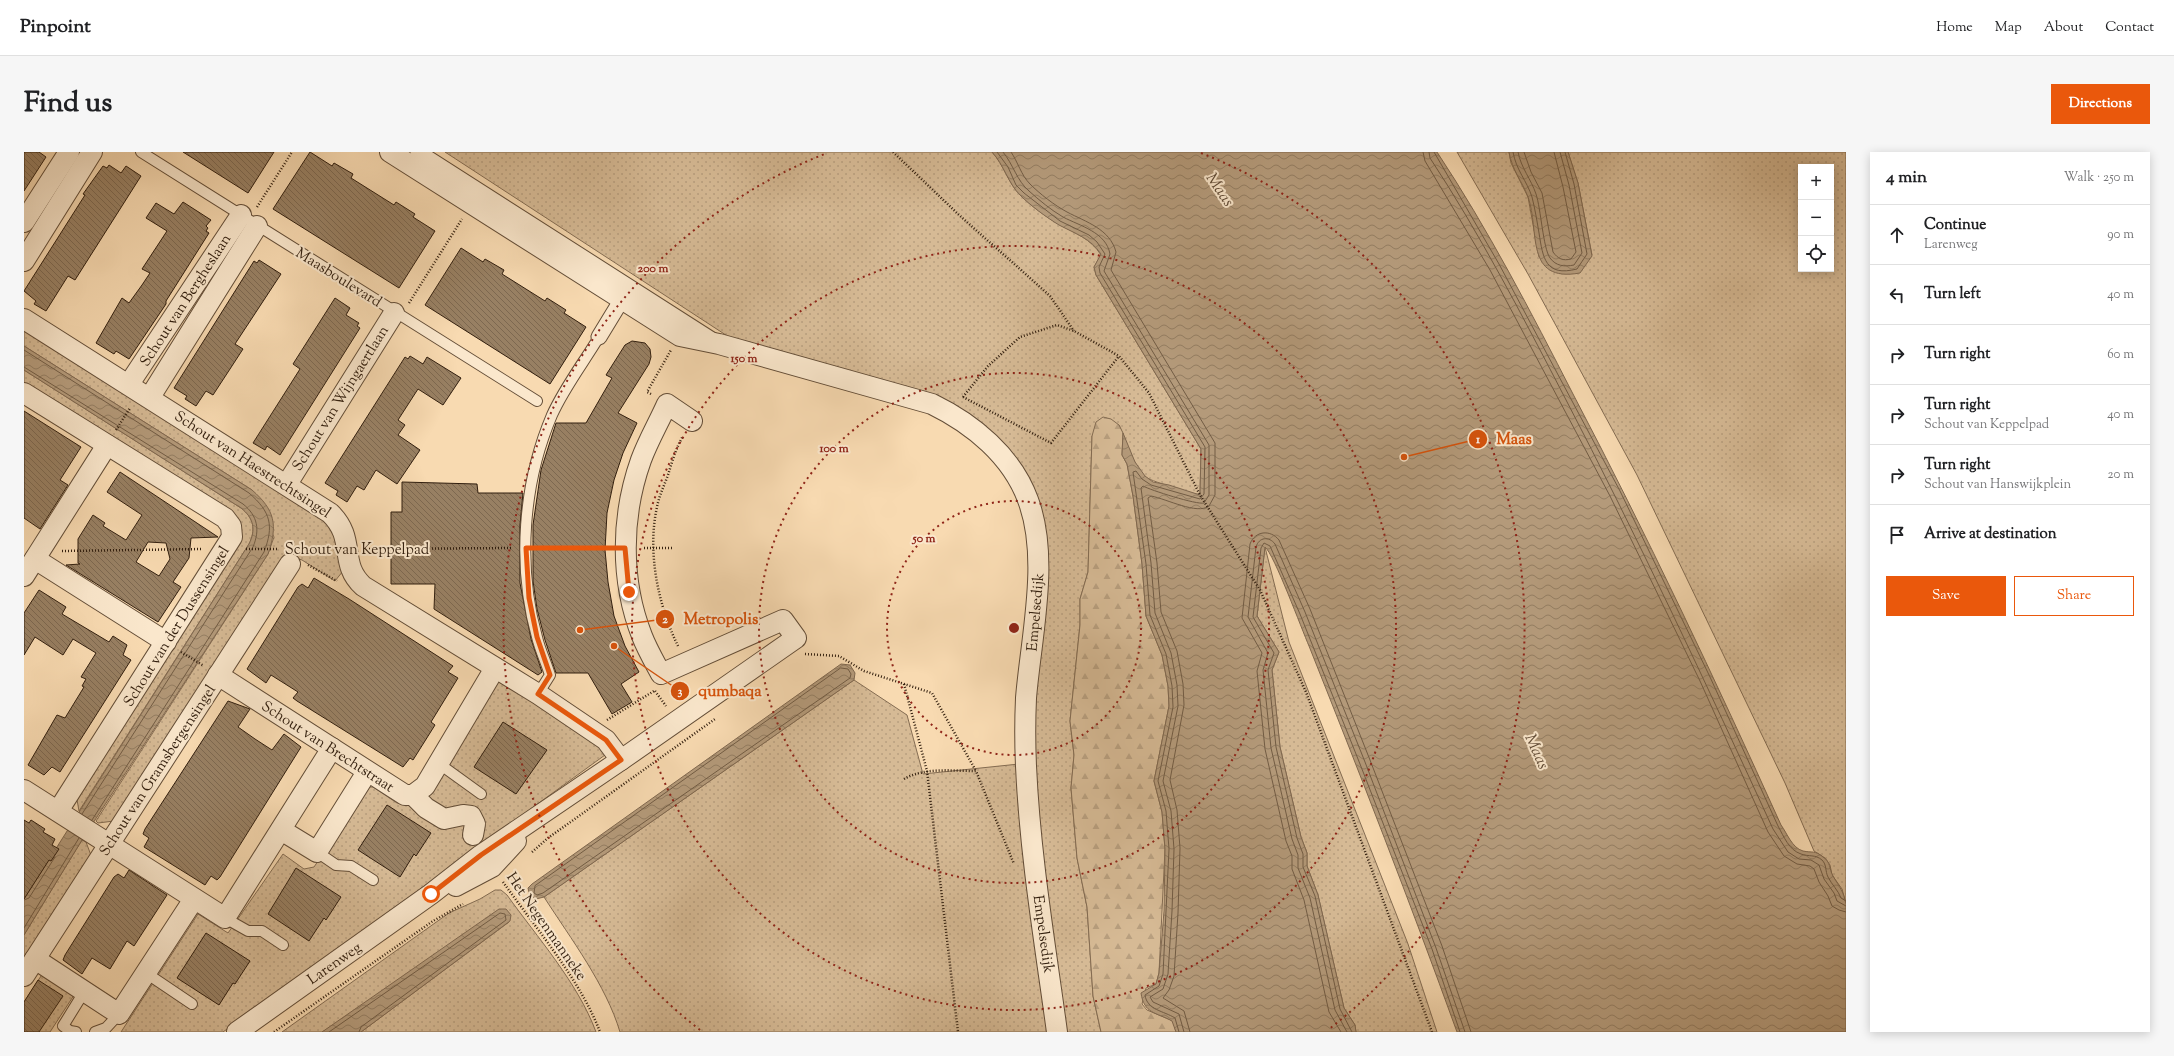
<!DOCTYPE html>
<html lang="en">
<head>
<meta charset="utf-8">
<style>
	body { margin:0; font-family:"Sorts Mill Goudy",serif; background:#f6f6f6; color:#202124 }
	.controls { position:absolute; right:12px; top:12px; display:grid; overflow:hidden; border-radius:0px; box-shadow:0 2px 10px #0003 }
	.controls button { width:36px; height:36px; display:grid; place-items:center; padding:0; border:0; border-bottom:1px solid #e0e0e0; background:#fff; color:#202124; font:20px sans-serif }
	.stop { position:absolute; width:12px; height:12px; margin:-9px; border:3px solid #ea580c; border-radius:50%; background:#fff }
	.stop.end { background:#ea580c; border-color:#fff; box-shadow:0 1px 4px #0008 }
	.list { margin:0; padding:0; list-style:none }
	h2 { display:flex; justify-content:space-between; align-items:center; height:52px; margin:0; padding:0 16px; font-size:17px }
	h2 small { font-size:13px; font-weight:400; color:#757577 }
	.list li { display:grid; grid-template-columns:26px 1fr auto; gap:12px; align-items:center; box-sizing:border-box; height:60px; padding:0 16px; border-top:1px solid #e0e0e0 }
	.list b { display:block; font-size:15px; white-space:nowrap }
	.list p { margin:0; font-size:13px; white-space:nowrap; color:#757577 }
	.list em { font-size:13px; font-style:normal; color:#757577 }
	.actions { display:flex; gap:8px; padding:12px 16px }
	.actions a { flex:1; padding:9px 0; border:1px solid #ea580c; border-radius:0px; text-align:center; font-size:14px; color:#ea580c }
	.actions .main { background:#ea580c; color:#fff }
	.icon { flex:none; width:22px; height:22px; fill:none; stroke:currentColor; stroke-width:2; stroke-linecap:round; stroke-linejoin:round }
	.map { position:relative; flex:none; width:1822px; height:880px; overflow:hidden; border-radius:0px }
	header { display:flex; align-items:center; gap:24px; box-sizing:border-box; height:56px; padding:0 20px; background:#fff; border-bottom:1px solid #e0e0e0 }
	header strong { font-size:19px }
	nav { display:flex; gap:22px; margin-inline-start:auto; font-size:14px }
	.intro { display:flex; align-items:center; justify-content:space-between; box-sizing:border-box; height:96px; padding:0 24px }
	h1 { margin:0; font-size:28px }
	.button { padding:10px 18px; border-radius:0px; background:#ea580c; color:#fff; font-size:14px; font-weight:700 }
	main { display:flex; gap:24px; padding:0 24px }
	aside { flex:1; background:#fff; border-radius:0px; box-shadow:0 2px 10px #0003 }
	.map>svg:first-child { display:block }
	.grass { fill:url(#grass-dots); stroke:#846c52; fill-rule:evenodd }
	.forest { fill:url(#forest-firs); stroke:#846c52 }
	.water { fill:url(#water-waves); stroke:#80684f }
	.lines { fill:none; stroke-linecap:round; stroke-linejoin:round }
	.shore { stroke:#725c44; stroke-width:1 }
	.building { fill:url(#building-back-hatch); stroke:#311e0e; fill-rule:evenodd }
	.service-casing { stroke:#634d37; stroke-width:12 }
	.pedestrian-casing { stroke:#634d37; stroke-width:17 }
	.minor-casing { stroke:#634d37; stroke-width:22 }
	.path { stroke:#311e0e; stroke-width:2.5; stroke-dasharray:1 2; stroke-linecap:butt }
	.service { stroke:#fae7cc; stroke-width:10 }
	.pedestrian { stroke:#fae7cc; stroke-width:15 }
	.minor { stroke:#fae7cc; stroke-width:20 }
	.route { stroke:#ea580c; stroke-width:5 }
	.ring { fill:none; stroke:#8f2418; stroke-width:2; stroke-dasharray:2 4 }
	.labels { text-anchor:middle; stroke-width:4; stroke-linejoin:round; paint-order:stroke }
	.street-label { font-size:15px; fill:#311e0e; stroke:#fae7cc }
	.water-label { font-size:16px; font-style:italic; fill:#5f4934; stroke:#fae7cc }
	.centre { fill:#8f2418; stroke:#fae7cc; stroke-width:2 }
	.ring-label { font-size:12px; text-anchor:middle; font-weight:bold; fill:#8f2418; stroke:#fae7cc; stroke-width:4; stroke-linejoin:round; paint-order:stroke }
	.leader { fill:none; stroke:#d6530c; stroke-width:1.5 }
	.callout-dot { fill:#d6530c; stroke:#fae7cc; stroke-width:1.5 }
	.mark-label { font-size:12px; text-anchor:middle; font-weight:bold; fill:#fff }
	.callout-label { font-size:16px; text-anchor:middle; font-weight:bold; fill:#d6530c; stroke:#fae7cc; stroke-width:4; stroke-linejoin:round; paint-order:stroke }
</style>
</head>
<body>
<header>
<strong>Pinpoint</strong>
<nav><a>Home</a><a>Map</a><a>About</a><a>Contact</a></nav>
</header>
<div class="intro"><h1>Find us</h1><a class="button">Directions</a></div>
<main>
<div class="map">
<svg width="1822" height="880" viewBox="0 0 1822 880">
	<defs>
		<pattern id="grass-dots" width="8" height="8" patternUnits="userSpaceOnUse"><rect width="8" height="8" fill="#d6ba95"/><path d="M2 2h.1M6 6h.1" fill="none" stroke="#b89f7f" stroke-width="1.8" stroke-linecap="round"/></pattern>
		<pattern id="forest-firs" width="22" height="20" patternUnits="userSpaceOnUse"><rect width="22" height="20" fill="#d6ba95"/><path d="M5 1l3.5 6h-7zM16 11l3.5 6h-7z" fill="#b89f7f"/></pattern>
		<pattern id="water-waves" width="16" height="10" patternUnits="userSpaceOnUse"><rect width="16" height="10" fill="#b49a7a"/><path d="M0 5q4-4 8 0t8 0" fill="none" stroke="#937d62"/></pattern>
		<pattern id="building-back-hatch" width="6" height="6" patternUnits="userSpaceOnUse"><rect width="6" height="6" fill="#988063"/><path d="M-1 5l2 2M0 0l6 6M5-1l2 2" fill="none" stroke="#7d6850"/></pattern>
	</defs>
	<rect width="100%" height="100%" fill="#f8dab1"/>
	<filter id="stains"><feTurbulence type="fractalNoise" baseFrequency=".005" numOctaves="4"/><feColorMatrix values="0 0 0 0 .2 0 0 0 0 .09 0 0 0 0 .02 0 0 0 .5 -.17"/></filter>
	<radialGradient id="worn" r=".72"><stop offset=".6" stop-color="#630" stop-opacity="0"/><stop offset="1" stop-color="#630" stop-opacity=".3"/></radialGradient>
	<g class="grass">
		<path d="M421 0H968C980 13 984 31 996 43 1007 54 1022 65 1036 73 1052 82 1066 86 1077 103L1070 115 1072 123 1177 297 1176 343C1167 341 1125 329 1120 324 1108 310 1103 290 1095 273L1068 284 1064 420 1056 447V473L1046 569 1050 603 1047 636 1053 706 1063 755 1069 844 1077 880H1039L1026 781 1008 589 1021 400 960 276 708 187Z"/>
		<path d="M1433 0H1485L1487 11 1504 45 1515 105 1568 103 1554 31 1544 0H1822V752L1818 737 1808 723 1806 713 1801 706 1790 699 1761 631 1613 323 1504 122ZM1777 15H1807V117H1777Z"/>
		<path d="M0 177 301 368 309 376 319 419 311 429 278 408 269 405 90 669 74 671 72 669 244 402 250 385 228 338 0 194Z"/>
		<path d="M0 218 217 356C230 366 232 378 225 392L55 659 52 642 213 387 0 233Z"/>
		<path d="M1241 395 1265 490 1384 792 1413 880H1332L1331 873 1320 856 1294 743 1283 714V701L1277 685 1256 595 1248 518 1255 500 1233 464Z"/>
		<path d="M830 528 883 563 899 622 995 612 1027 880H596C582 833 547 787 520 745Z"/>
		<path d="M480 529 580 593 581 603 199 880H97L174 762 204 781 259 702 280 717 290 715 344 635H349L373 651 394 650 471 530Z"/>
		<path d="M58 688 62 690 68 706 0 812V783Z"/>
		<path d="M471 738H477L483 743C513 785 554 831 572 880H337L485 770 298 880H258L425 761 456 747Z"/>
		<path d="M19 821 52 840 26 880H0V850Z"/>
	</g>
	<path class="forest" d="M1079 265 1087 267 1095 273 1099 281 1098 303 1103 312 1109 344 1118 412 1122 464 1138 503 1144 534 1145 554 1130 629 1138 660 1141 697 1135 821 1132 832 1122 836 1118 852 1123 858 1149 869 1152 880H1077L1069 844 1063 755 1053 706 1047 636 1050 603 1046 569 1056 473V447L1064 420 1068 284 1072 270Z"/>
	<g class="water">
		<path d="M968 0H1413C1464 77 1507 160 1549 242 1623 383 1691 527 1757 673 1763 681 1768 696 1779 699 1788 701 1791 698 1799 705 1807 710 1805 717 1809 724 1816 736 1819 738 1822 752V880H1433C1386 750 1336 622 1285 494 1278 478 1250 402 1241 395L1233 464 1255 500 1248 518 1256 595 1277 685 1283 701V714L1294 743 1320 856 1331 873 1332 880H1152L1148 869C1132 860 1120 862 1117 841L1132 832 1135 821 1140 759 1141 697 1138 660 1130 629 1145 554 1144 534 1138 503 1122 464 1118 412 1109 344 1103 312 1098 303 1099 281 1111 310 1121 324 1129 330 1145 333 1176 343 1177 297 1072 123 1070 115 1077 102C1066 86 1052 82 1035 73 1022 65 1007 54 996 43 984 31 980 13 968 0Z"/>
		<path d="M1485 0H1544L1554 31 1568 104 1556 121C1500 131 1516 79 1504 45 1498 29 1488 18 1485 0Z"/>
		<path d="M0 194 228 338C251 358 254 373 244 402L58 688 0 783V747L225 392C232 378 230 366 217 356L0 218Z"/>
		<path d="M817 512 826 513 831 521 830 528 520 745 512 747 506 744 504 736 508 732Z"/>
		<path d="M475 757H482L487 763 486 769 337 880H298Z"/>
	</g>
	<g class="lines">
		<g class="shore">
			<path d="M973 0 984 15 992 33 1000 41 1036 69 1065 83 1073 90 1081 102 1075 115 1076 121 1181 295 1180 342 1176 347 1127 333 1118 327 1112 319 1109 320 1122 412 1126 463 1142 502 1148 534 1149 555 1134 629 1142 659 1145 697 1139 822 1135 834 1121 843C1123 858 1140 859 1151 866L1155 880"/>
			<path d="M979 0C989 12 993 29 1005 39 1015 48 1027 58 1039 65 1056 74 1082 80 1086 102L1080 119 1185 293V343L1180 351C1173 353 1126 338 1119 334L1117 336 1127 411 1131 461 1147 501 1153 533 1154 554 1139 629 1147 659 1150 697 1148 759 1144 822 1139 837 1126 845 1129 850 1155 862 1160 880"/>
			<path d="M987 0C994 10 997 23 1006 32 1016 42 1030 53 1043 60 1062 70 1086 77 1092 100L1087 118 1191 291V343L1185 354C1173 363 1143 347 1127 344L1124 346 1133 411 1137 460 1153 499 1159 532 1160 553 1146 628 1153 658 1156 696 1154 761 1150 824 1145 838 1139 846 1160 859 1166 880"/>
			<path d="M1399 0 1401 9 1466 118 1586 344 1676 529 1744 680 1760 704 1773 712 1786 714 1790 717 1795 730 1804 744 1808 754 1815 758 1822 760"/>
			<path d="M1405 0 1406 6C1456 82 1498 163 1540 244 1614 386 1682 531 1749 677L1764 700 1775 707 1787 708 1795 713 1800 727 1810 741 1813 749 1822 754"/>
			<path d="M1410 0 1475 112 1596 339 1686 525 1754 674C1760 685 1765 698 1777 702 1785 705 1791 702 1798 708 1803 713 1801 719 1804 725 1808 733 1814 738 1817 746L1822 749"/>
			<path d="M1489 0C1492 18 1503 29 1508 45 1511 57 1513 69 1515 81 1519 106 1521 125 1553 117L1563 102 1550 32 1541 0"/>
			<path d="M1494 0C1497 16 1507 27 1512 42 1517 57 1519 96 1526 106 1532 114 1540 115 1550 113L1558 101 1545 33 1536 0"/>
			<path d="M1500 0 1507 20 1518 41 1529 100C1534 107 1539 109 1547 107L1552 100 1539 35 1530 0"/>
			<path d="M0 198 225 341C247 360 250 374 240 400L68 668"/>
			<path d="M0 215 219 352C234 364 236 378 229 395L58 662"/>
			<path d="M817 516 824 517 827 522 826 526 519 741 513 743 510 741 511 734Z"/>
			<path d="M0 748 5 746 31 705"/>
			<path d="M0 776 55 686"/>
			<path d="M305 880 476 761 481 762 482 768 337 875 335 880"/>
			<path d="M1317 880 1305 860 1280 748 1268 717V704L1262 689 1241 597 1233 519 1238 501 1218 466 1226 392C1231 379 1246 377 1255 388L1286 457 1346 608 1418 794 1447 880"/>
			<path d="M1323 880 1311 858 1286 746 1274 716V703L1268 687 1247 596 1239 518 1244 501 1224 465 1232 395C1235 385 1245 384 1251 392L1281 460 1341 610 1412 796 1441 880"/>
			<path d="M1328 880 1316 857 1291 744 1279 715V702L1273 686 1252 595 1244 518 1250 501 1229 465 1237 396 1240 391 1246 394 1276 462 1336 612 1408 797 1436 880"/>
		</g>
	</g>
	<g class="building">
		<path d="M0 0H15L22 5 0 39Z"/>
		<path d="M159 0H250L224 41Z"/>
		<path d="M286 0 308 14 310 11 329 22 327 26 370 53 372 50 391 62 389 65 411 79 375 136 249 57Z"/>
		<path d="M85 13 97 21 102 14 117 24 51 128 44 124 22 159 10 152 12 149 0 139 61 43 59 42 79 14 83 16Z"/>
		<path d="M159 50 187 68 182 74 184 76 182 79 185 81 142 149V152L105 207 92 199 90 202 72 191 98 146 105 151 118 133 126 121 118 117 143 79 122 66 132 51 150 62Z"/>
		<path d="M437 96 459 110 461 107 480 118 478 122 521 149 523 146 542 158 540 161 562 175 526 232 401 153Z"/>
		<path d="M235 108 257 122 211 192 219 197 206 217 189 243 182 239 172 254 161 247 163 244 150 236 230 109 233 111Z"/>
		<path d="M311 146 326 156 322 163 335 171 333 174 336 176 256 303 243 294 241 298 229 291 276 217 269 212Z"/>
		<path d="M608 189 621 191 626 197 627 205 625 212 594 261 613 271 599 301 590 328 583 361 581 398 584 430 590 464 601 494 615 520 597 532 608 550 588 562 564 521H532L521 488 513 457 509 429V373L517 318 532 271H562L588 226 582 223 601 193Z"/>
		<path d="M386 204 399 212 403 205 437 226 419 253 394 237 374 268 381 273 374 283 396 298 373 332 352 318 340 338 333 334 323 350 312 343 314 339 301 331 381 205 384 207Z"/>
		<path d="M0 259 57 295 36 328 44 333 16 377 0 366Z"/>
		<path d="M96 320 194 385 167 386 165 406 149 430 157 435 134 470 42 413 56 412 54 411V387L69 363 81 371 79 374 102 388 118 363 83 340ZM124 390 142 391 146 407 135 424 112 410Z"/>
		<path d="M378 330 453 332 454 341H499L496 373V431L507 487 518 520 514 523 410 457 411 432H367V360H378Z"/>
		<path d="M290 426 325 447 429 514 424 520 434 526 407 570 411 573 389 608 386 606 379 615 273 549 269 546 274 540 247 523 242 531 223 517 274 435 278 432 284 436Z"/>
		<path d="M15 438 42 455 38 462 85 490 89 484 103 493 99 503 107 508 36 620 28 615 20 623 4 613 33 563 41 566 60 535 58 534 62 527 57 525 72 501 49 487 39 503 11 485 0 503V461Z"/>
		<path d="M204 549 226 557 214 575 231 587 248 598 260 582 277 595 196 725 193 728 187 724 181 733 120 695 125 686 119 682 121 677Z"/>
		<path d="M479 570 523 598 492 642 450 615Z"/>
		<path d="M363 653 407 681 392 704 390 702 376 725 334 698Z"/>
		<path d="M0 668 5 671 7 668 21 677 19 680 31 687 28 693 35 697 27 709 25 708 0 747Z"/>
		<path d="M272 716 317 745 302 768 300 766 285 789 244 762Z"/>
		<path d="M105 718 143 743 110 794 103 789 86 817 68 806 58 822 39 808 41 803 90 725 94 722 100 726Z"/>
		<path d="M182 781 226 809 211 832 209 831 195 853 153 826Z"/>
		<path d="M14 828 39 844 15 880H0V850Z"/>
	</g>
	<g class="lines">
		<defs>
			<g id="service">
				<path d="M117 0 513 249"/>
				<path d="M514 542 526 523C522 510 516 498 513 485 493 414 499 331 528 263 540 236 560 210 575 185"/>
				<path d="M414 611 457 642"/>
				<path d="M293 700 312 713 327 714 349 728"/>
				<path d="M201 766 224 779H238L259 793"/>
				<path d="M122 821 168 852"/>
				<path d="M52 880 46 879 39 874 60 840"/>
				<path d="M71 880 82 876 95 862"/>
			</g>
			<g id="pedestrian">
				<path d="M394 0 688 188"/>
				<path d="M575 185 603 139"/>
			</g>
			<g id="minor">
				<path d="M366 0 656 184 695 192 908 252C949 272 988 304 1004 348 1026 406 1007 485 1002 546 1001 568 1001 592 1002 614 1006 703 1021 792 1033 880"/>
				<path d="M0 70 45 0"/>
				<path d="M0 109 68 0"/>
				<path d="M0 167 306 361C333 387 314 411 339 434L514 542 582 588 597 608"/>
				<path d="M105 232 217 63"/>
				<path d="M0 241 201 366 207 374 208 385 34 659"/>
				<path d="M126 245 233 74"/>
				<path d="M263 332 370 161"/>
				<path d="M11 407 142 490"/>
				<path d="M0 424 83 293"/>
				<path d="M194 523 381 643H389L401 634 471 516"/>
				<path d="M0 638 201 766 308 596"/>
				<path d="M389 643 402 656 420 667 439 663 447 664 451 672 449 683"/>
				<path d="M257 678 293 700 343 620"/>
				<path d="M432 734 468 715 492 689"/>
				<path d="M11 807 95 862 170 747"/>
				<path d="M0 824 266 412"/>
				<path d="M213 880 407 742 457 703 597 608 772 486 759 468 637 522C630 509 623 497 618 484 596 428 597 364 617 308 624 289 635 270 643 252L668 269"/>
			</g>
		</defs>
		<use href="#service" class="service-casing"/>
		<use href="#pedestrian" class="pedestrian-casing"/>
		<use href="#minor" class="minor-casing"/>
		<g class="path">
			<path d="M869 0 934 62 1026 144 1050 179"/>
			<path d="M233 55 268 0"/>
			<path d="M385 151 438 67"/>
			<path d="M627 242 623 240 647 198"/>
			<path d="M939 245 964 214 996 185 1033 173 1050 179 1095 204 1125 241 1176 343 1236 438 1282 540 1408 880"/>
			<path d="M939 245 1027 291 1095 204"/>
			<path d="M92 278 106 256"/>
			<path d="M514 396H585"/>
			<path d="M620 396H650"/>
			<path d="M222 397H255"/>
			<path d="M276 397H305"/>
			<path d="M342 397 489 396"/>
			<path d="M38 399 179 397"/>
			<path d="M284 413 313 429"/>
			<path d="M654 494C634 453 623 400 633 355 635 344 640 334 644 323 648 310 652 296 659 284"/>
			<path d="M157 500 180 514"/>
			<path d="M781 502 815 504 840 519 908 541 952 619"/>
			<path d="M880 532 903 619 934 880"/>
			<path d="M631 539 642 554"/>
			<path d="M583 568 630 539"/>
			<path d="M880 627C901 615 928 619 952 619L990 712"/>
			<path d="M508 700 524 686 691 567"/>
			<path d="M479 730C511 775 557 829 576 880"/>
			<path d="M250 880 409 769 439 752"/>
		</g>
		<use href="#service" class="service"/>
		<use href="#pedestrian" class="pedestrian"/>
		<use href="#minor" class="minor"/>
	</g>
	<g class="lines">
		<path class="route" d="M407 742 457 703 597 608 582 588 514 542 526 523 513 485 505 446 502 396H601L605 440"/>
	</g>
	<g class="ring">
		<circle cx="990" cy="476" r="127"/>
		<circle cx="990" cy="476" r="255"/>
		<circle cx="990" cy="476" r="382"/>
		<path d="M676 878A510 510 0 0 1 803 1M1177 1A510 510 0 0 1 1304 878"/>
	</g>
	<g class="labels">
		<g class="street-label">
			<text transform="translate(315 125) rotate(32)" y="5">Maasboulevard</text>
			<text transform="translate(161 148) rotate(-57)" y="5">Schout van Bergheslaan</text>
			<text transform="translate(316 246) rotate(-58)" y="5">Schout van Wijngaertlaan</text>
			<text transform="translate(229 312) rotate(33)" y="5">Schout van Haestrechtsingel</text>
			<text x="333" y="402">Schout van Keppelpad</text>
			<text transform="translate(1011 460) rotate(-85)" y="5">Empelsedijk</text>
			<text transform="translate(152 474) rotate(-58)" y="5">Schout van der Dussensingel</text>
			<text transform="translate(304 594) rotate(33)" y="5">Schout van Brechtstraat</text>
			<text transform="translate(133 618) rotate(-57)" y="5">Schout van Gramsbergensingel</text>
			<text transform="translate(523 774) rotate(55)" y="5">Het Negenmanneke</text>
			<text transform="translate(1020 782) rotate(82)" y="5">Empelsedijk</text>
			<text transform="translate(310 811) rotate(-35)" y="5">Larenweg</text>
		</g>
		<g class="water-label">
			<text transform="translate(1197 37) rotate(56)" y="6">Maas</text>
			<text transform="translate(1514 599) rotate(66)" y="6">Maas</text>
		</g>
	</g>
	<circle cx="990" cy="476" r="6" class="centre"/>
	<g class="ring-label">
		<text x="629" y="120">200 m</text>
		<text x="720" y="210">150 m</text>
		<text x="810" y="300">100 m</text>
		<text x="900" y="390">50 m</text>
	</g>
	<path class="leader" d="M1380 305L1454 287M556 478L641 467M590 494L656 539"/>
	<g class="callout-dot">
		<circle cx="1380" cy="305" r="4"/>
		<circle cx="556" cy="478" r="4"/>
		<circle cx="590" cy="494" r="4"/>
		<circle cx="1454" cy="287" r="10"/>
		<circle cx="641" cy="467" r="10"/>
		<circle cx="656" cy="539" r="10"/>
	</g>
	<g class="mark-label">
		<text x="1454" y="291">1</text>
		<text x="641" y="471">2</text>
		<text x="656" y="543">3</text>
	</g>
	<g class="callout-label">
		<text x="1490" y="292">Maas</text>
		<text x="697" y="472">Metropolis</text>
		<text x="706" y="544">qumbaqa</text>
	</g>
	<rect width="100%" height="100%" filter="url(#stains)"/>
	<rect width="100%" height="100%" fill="url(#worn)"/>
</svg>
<div class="controls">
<button>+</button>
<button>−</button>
<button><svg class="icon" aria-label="locate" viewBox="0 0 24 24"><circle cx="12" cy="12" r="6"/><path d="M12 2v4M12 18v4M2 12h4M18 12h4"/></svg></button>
</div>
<div class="stop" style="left:407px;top:742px"></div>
<div class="stop end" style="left:605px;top:440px"></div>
</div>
<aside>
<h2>4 min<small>Walk · 250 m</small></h2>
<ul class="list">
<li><svg class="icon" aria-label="ahead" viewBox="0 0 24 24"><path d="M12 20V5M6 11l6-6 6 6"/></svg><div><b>Continue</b><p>Larenweg</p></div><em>90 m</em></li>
<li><svg class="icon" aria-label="left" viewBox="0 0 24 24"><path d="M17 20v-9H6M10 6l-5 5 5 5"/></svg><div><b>Turn left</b></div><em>40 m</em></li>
<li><svg class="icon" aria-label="right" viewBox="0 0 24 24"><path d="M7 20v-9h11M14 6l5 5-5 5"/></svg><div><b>Turn right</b></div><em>60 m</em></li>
<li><svg class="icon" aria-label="right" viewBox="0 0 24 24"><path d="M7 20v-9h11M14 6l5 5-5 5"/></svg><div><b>Turn right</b><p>Schout van Keppelpad</p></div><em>40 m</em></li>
<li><svg class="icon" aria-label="right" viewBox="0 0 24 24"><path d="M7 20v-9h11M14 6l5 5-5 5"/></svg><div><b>Turn right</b><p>Schout van Hanswijkplein</p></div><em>20 m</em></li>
<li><svg class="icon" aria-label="arrive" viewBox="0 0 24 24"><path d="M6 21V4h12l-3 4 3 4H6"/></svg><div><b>Arrive at destination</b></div></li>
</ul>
<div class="actions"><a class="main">Save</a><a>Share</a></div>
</aside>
</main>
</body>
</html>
